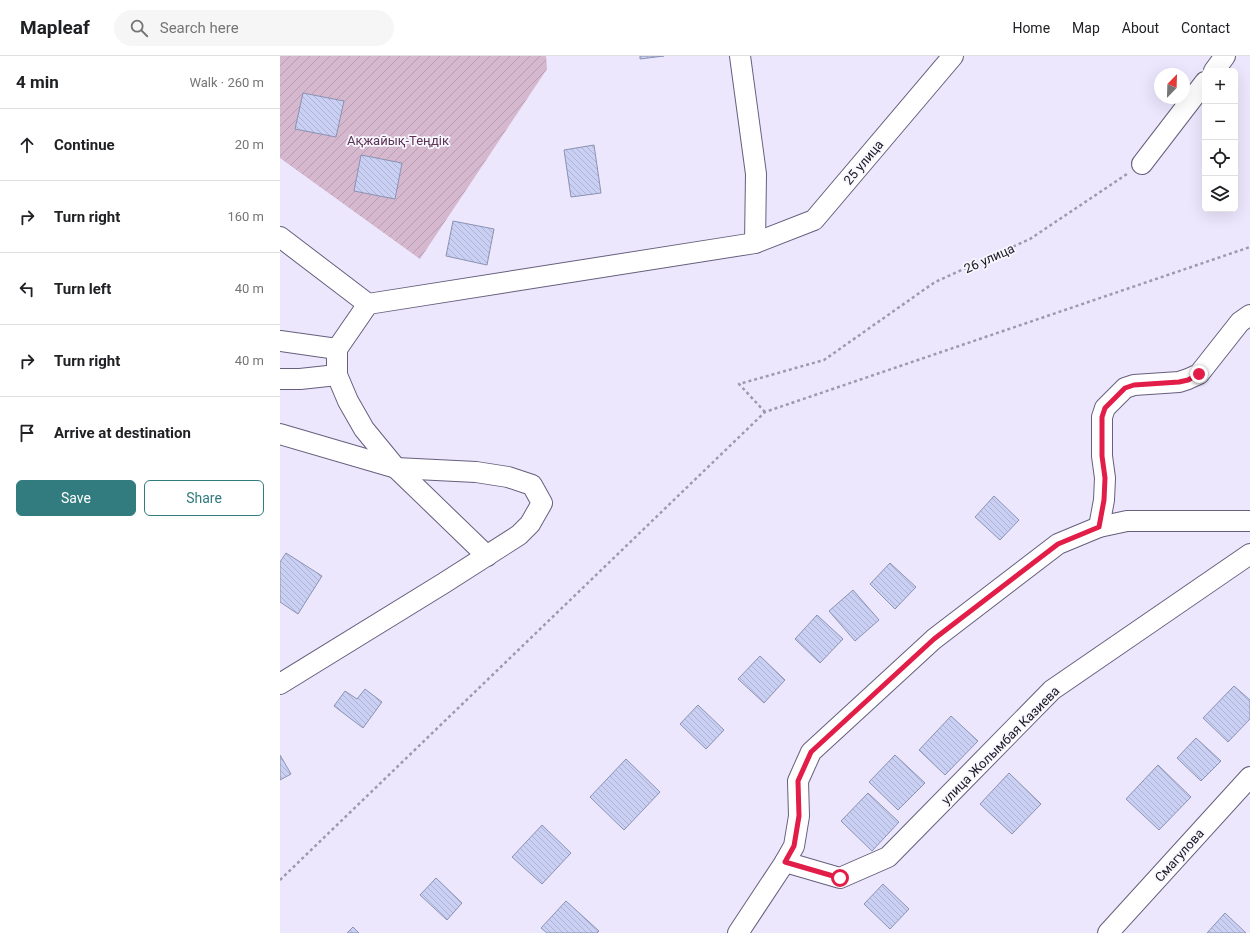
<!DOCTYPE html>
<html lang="en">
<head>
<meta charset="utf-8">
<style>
	body { margin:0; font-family:Roboto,sans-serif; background:#f6f6f6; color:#202124 }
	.controls { position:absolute; right:12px; top:12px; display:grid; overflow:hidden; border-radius:6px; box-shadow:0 4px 16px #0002 }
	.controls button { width:36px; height:36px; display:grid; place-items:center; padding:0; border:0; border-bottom:1px solid #e0e0e0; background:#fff; color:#202124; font:20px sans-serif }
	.compass { position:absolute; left:874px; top:12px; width:36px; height:36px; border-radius:50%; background:#fff; box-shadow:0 4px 16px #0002; rotate:23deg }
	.stop { position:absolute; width:12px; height:12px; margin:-9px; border:3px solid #e11d48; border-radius:50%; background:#fff }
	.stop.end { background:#e11d48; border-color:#fff; box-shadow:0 1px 4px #0008 }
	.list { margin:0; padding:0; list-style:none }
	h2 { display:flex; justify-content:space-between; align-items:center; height:52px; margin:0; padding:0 16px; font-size:17px }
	h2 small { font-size:13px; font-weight:400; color:#757577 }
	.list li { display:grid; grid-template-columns:26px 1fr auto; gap:12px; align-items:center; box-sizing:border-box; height:72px; padding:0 16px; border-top:1px solid #e0e0e0 }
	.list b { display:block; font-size:15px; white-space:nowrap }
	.list em { font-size:13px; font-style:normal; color:#757577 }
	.actions { display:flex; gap:8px; padding:12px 16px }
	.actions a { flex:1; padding:9px 0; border:1px solid #327b7f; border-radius:6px; text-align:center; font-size:14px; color:#327b7f }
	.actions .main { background:#327b7f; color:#fff }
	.icon { flex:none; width:22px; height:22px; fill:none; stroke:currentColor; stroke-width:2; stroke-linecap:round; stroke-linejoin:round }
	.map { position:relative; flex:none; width:970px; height:877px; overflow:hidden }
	header { display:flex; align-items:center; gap:24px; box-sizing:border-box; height:56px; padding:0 20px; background:#fff; border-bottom:1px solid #e0e0e0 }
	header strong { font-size:19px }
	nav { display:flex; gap:22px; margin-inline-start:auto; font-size:14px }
	.search { width:280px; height:36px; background:#f6f6f6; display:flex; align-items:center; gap:10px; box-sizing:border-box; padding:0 14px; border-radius:22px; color:#757577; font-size:15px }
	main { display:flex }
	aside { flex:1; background:#fff }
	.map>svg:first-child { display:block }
	.garden { fill:url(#garden-furrows) }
	.building { fill:url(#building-back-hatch); stroke:#8c92b2 }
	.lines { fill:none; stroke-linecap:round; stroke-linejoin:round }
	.street-casing { stroke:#665f7d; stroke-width:22 }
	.path { stroke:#9e9aad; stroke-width:2.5; stroke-dasharray:3 3; stroke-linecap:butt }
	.street { stroke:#fff; stroke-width:20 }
	.route { stroke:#e11d48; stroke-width:5 }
	.labels { text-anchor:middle; stroke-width:3.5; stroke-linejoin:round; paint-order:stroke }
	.park-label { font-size:13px; fill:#5c3255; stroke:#f8f7fe }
	.street-label { font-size:13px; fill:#1a1723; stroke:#f8f7fe }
</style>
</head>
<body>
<header>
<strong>Mapleaf</strong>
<div class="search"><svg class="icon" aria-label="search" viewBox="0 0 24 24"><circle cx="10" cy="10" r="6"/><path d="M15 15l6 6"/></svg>Search here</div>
<nav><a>Home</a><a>Map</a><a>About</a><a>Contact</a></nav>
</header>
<main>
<aside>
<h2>4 min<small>Walk · 260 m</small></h2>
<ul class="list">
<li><svg class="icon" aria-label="ahead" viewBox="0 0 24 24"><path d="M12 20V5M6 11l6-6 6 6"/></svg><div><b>Continue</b></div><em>20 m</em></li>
<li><svg class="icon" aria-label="right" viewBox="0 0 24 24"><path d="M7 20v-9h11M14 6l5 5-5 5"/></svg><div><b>Turn right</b></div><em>160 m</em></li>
<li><svg class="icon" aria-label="left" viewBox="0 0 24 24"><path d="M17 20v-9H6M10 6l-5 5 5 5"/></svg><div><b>Turn left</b></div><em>40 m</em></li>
<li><svg class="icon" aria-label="right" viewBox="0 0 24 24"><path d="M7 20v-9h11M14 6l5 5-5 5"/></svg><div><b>Turn right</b></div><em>40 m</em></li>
<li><svg class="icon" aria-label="arrive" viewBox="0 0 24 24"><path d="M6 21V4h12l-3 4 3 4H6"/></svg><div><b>Arrive at destination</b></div></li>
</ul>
<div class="actions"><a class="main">Save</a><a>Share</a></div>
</aside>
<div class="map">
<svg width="970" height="877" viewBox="0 0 970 877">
	<defs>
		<pattern id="garden-furrows" width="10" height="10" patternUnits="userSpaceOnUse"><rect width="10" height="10" fill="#d5b7ce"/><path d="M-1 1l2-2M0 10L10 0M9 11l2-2" fill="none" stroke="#b69db1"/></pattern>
		<pattern id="building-back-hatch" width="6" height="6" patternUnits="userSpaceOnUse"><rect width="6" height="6" fill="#c9d0f3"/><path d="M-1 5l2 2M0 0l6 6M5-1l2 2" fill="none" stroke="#acb2d0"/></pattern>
	</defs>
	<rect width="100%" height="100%" fill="#ece7fd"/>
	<path class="garden" d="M0 0H266L267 13 140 203 0 102Z"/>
	<g class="building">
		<path d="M360 0H384L360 3Z"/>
		<path d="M23 37 64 45 56 81 15 73Z"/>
		<path d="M314 89 321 137 291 141 284 94Z"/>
		<path d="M81 99 122 107 115 143 74 135Z"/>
		<path d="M173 165 214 173 207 209 166 200Z"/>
		<path d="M714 440 739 464 720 484 695 461Z"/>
		<path d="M6 497 42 520 18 558 0 546V506Z"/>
		<path d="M610 507 636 531 615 553 590 528Z"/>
		<path d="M573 534 599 564 575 585 549 555Z"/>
		<path d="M537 559 563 583 540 607 515 583Z"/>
		<path d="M480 600 505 624 484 647 458 623Z"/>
		<path d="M954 630 970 644V663L948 686 923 662Z"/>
		<path d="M85 633 102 646 83 672 54 650 65 635 77 643Z"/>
		<path d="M418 649 444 674 426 693 400 668Z"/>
		<path d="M671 660 698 685 665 719 639 694Z"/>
		<path d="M916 682 941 705 921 725 897 702Z"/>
		<path d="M0 699 11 718 0 724Z"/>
		<path d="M615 699 645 727 618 754 589 726Z"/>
		<path d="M346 703 380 736 344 774 310 741Z"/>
		<path d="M878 709 911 741 879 774 846 743Z"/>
		<path d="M729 717 761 748 732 778 700 748Z"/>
		<path d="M588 737 619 766 592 795 561 765Z"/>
		<path d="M262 769 291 797 262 828 232 801Z"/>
		<path d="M156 822 182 847 167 864 140 839Z"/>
		<path d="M603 828 629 853 610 873 584 848Z"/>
		<path d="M286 845 319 875 317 877H267L261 872Z"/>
		<path d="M945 857 966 877H927Z"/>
		<path d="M73 871 79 877H67Z"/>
	</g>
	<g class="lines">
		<defs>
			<g id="street">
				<path d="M460 0 476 118 475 187"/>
				<path d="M934 15 945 0"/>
				<path d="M862 108 925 26"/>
				<path d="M0 181 88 248 475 187 534 164 673 0"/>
				<path d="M88 248 57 293V319L68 345 84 373 116 412 207 500"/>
				<path d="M0 285 57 293"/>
				<path d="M0 323H20L57 319"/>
				<path d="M0 378 116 412 196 416 228 421 252 429 262 447 250 468 239 479 164 527 0 628"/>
				<path d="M819 471 824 444 825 422 822 400V361L825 352 845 332 854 329 899 326 908 323 919 318 960 266 970 259"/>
				<path d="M505 806 514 790 519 760 518 725 531 696 654 583 778 488 819 471 847 465H970"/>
				<path d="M458 877 505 806 560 822 608 801 772 634 970 498"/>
				<path d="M828 877 970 721"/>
			</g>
		</defs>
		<use href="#street" class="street-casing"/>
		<g class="path">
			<path d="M485 356 459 328 544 304 655 226 750 183 847 118"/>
			<path d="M0 824 485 356 970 191"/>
		</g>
		<use href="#street" class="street"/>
	</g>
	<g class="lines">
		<path class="route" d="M560 822 505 806 514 790 519 760 518 725 531 696 654 583 778 488 819 471 824 444 825 422 822 400V361L825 352 845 332 854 329 899 326 908 324 919 318"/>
	</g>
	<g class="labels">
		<g class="park-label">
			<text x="118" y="89">Ақжайық-Теңдік</text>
		</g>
		<g class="street-label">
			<text transform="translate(583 106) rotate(-50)" y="5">25 улица</text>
			<text transform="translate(709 202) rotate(-24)" y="5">26 улица</text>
			<text transform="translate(720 689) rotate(-45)" y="5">улица Жолымбая Казиева</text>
			<text transform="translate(899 799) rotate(-48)" y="5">Смагулова</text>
		</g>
	</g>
</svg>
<div class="controls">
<button>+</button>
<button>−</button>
<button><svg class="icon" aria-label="locate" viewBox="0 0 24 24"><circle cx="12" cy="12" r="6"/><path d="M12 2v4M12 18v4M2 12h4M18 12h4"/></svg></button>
<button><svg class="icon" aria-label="layers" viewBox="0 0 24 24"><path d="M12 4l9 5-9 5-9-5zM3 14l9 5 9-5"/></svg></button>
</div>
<svg class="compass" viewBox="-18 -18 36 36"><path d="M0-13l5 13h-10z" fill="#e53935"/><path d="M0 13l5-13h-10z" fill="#757577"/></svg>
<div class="stop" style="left:560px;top:822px"></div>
<div class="stop end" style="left:919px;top:318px"></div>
</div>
</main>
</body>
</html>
